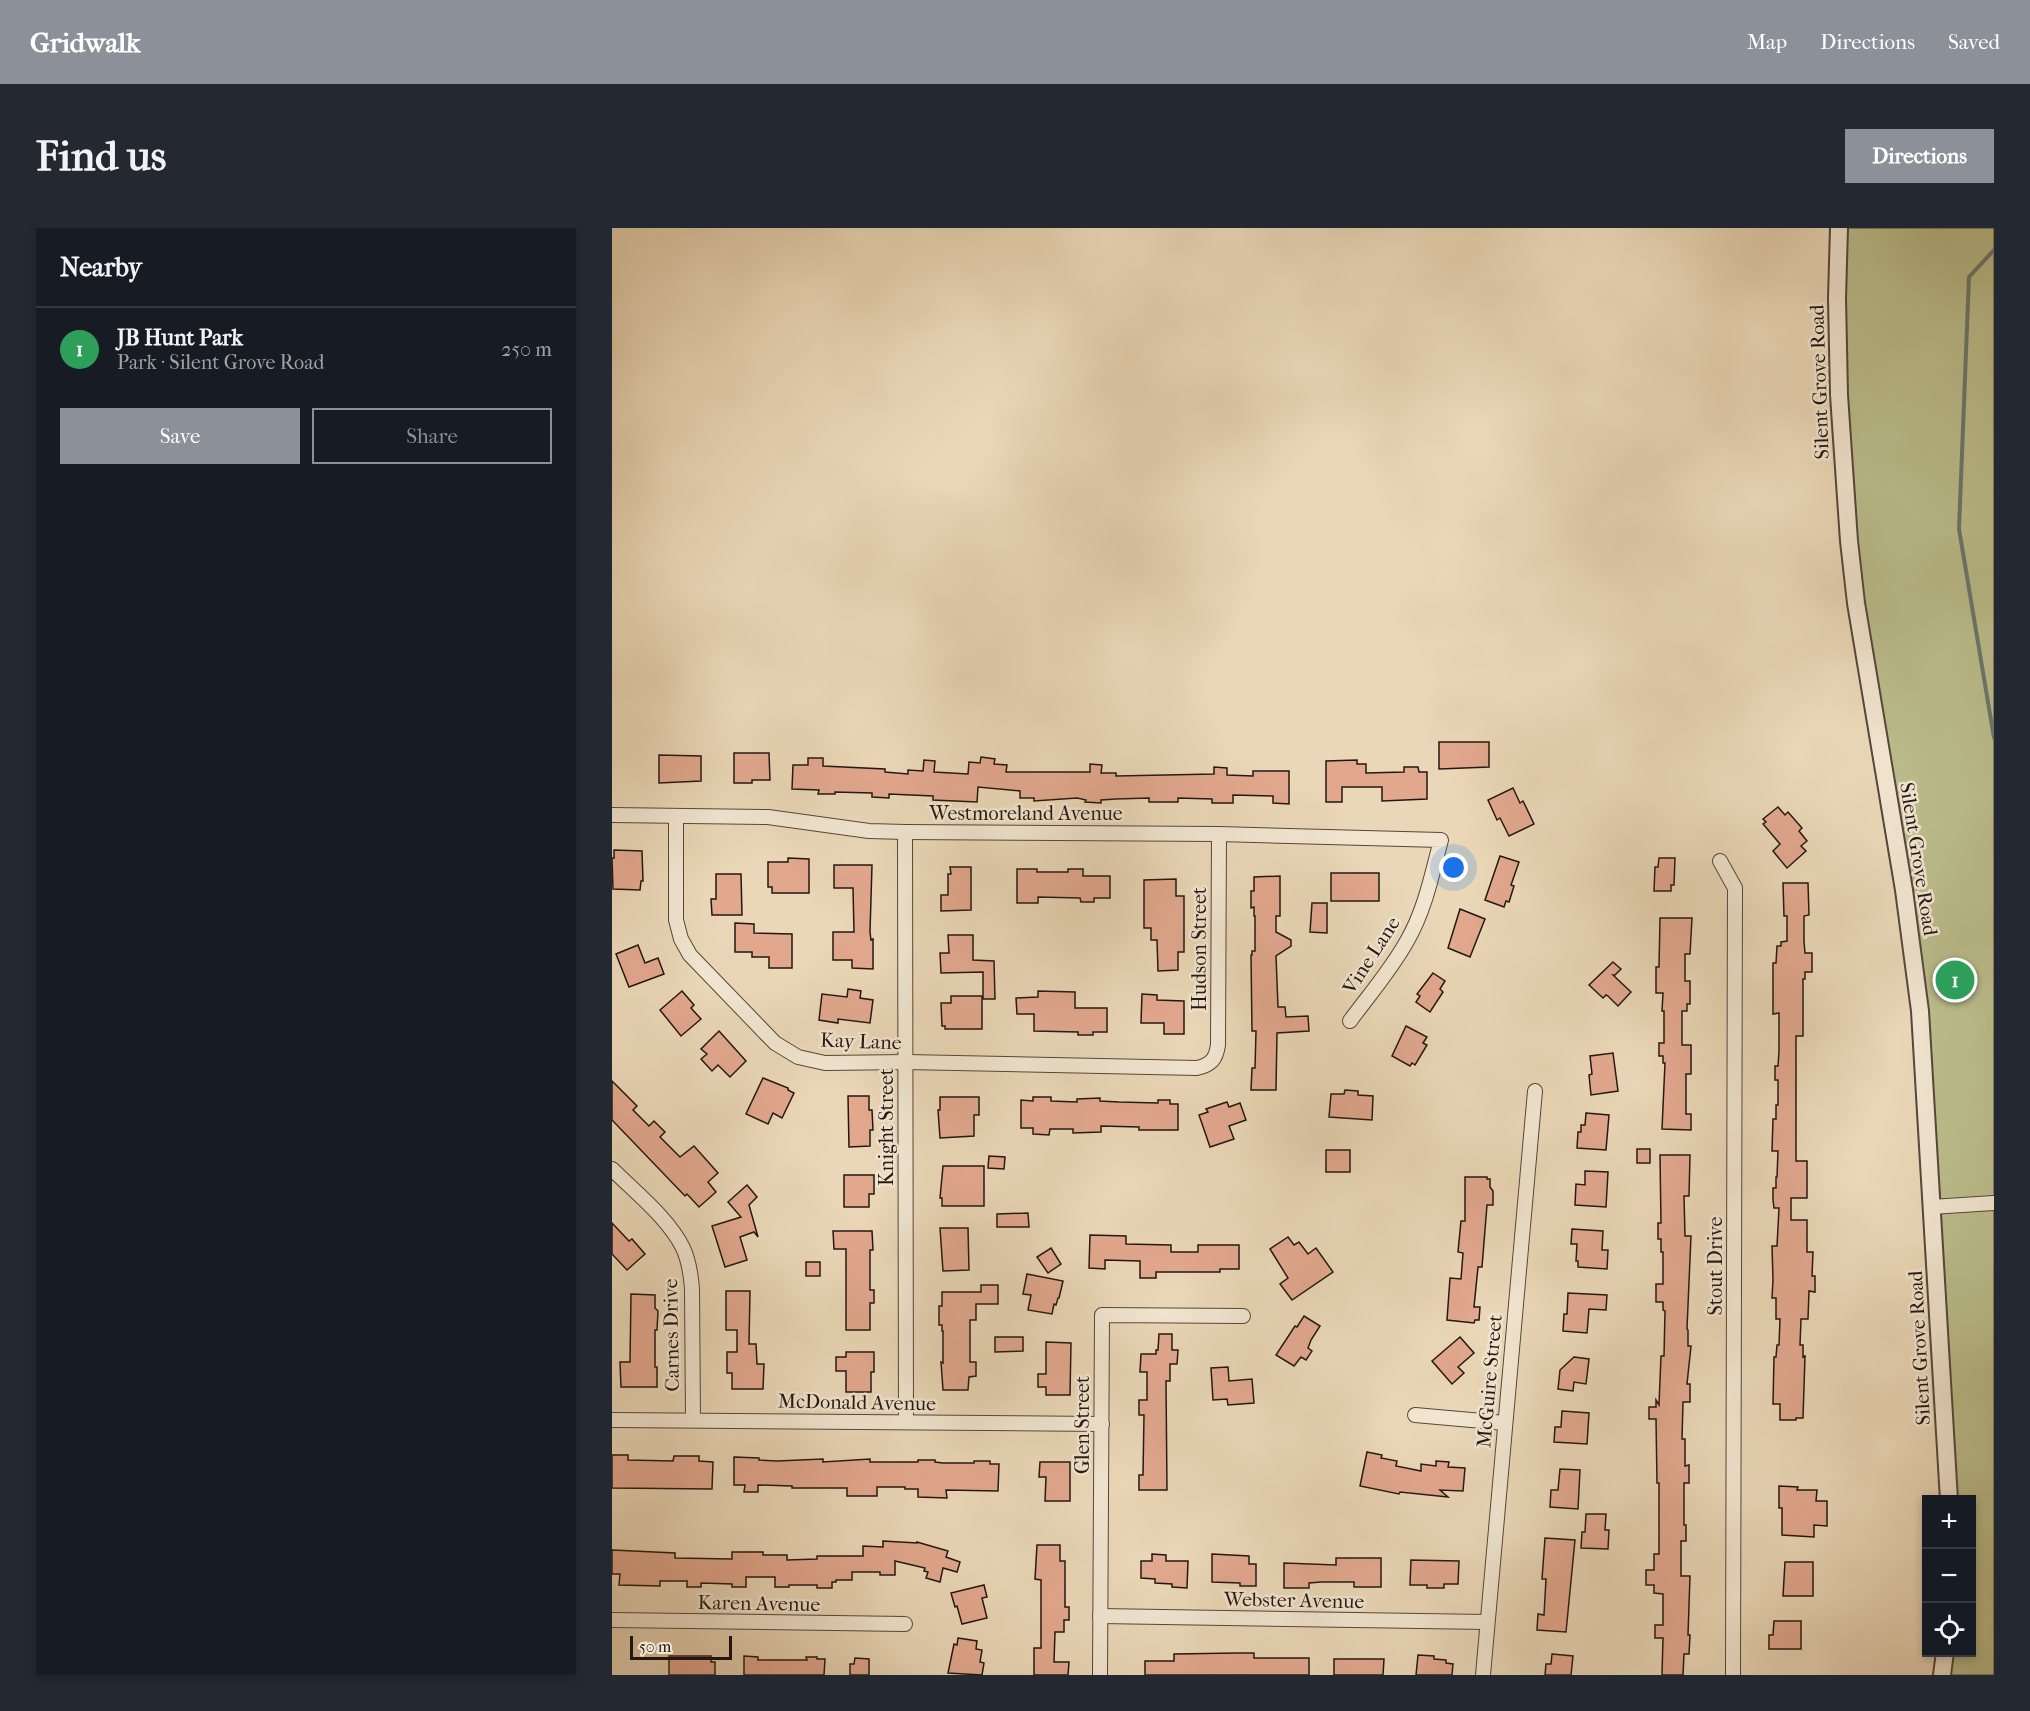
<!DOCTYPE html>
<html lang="en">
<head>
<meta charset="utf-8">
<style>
	body { margin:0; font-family:"IM FELL French Canon",serif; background:#242831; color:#f1f3f6 }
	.controls { position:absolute; right:18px; bottom:18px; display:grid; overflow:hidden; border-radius:0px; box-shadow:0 3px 9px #0003 }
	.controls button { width:54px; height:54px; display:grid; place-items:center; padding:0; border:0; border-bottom:2px solid #363941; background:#171b24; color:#f1f3f6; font:30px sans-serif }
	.scale { position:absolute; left:18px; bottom:15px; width:102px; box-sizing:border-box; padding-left:6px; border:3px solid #241712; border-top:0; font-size:16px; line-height:21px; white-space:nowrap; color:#241712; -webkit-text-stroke:4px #f1e5d0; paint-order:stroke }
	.you { position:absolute; left:842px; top:640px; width:21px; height:21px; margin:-15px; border:4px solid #fff; border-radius:50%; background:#1a73e8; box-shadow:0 0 0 9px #1a73e833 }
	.badge { display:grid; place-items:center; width:39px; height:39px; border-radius:50%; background:#8c9099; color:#fff; font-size:20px; font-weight:700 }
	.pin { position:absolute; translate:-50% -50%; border:3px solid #fff; box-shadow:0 2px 6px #0006 }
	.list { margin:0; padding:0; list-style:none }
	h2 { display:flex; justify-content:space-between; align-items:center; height:78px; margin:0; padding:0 24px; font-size:26px }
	h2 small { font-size:20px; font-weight:400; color:#9ea1a6 }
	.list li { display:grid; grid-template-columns:39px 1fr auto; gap:18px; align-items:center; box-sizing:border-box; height:84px; padding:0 24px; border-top:2px solid #363941 }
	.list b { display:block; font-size:22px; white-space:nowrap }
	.list p { margin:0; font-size:20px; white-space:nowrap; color:#9ea1a6 }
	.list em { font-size:20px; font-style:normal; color:#9ea1a6 }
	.actions { display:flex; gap:12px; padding:18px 24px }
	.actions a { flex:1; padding:14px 0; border:2px solid #8c9099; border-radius:0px; text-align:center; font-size:21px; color:#8c9099 }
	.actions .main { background:#8c9099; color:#fff }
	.icon { flex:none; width:33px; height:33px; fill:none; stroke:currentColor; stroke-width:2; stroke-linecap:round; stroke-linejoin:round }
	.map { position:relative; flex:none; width:1382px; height:1447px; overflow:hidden; border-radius:0px }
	header { display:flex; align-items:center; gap:36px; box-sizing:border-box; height:84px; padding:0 30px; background:#8c9099; color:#fff }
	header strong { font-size:28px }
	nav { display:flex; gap:33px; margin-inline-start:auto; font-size:21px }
	.intro { display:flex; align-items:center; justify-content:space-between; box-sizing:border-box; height:144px; padding:0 36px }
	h1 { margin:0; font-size:42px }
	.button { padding:15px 27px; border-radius:0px; background:#8c9099; color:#fff; font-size:21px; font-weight:700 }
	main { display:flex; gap:36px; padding:0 36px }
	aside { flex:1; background:#171b24; border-radius:0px; box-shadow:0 3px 9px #0003 }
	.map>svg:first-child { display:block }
	.park { fill:#bbbd8c; stroke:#706a4f; stroke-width:1.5 }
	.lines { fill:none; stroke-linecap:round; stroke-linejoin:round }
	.stream { stroke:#6a796e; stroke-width:4 }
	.building { fill:#e2a88e; stroke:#241712; stroke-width:1.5 }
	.minor-casing { stroke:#56473b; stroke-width:16 }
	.tertiary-casing { stroke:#56473b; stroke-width:20 }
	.minor { stroke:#f1e5d0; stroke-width:14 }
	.tertiary { stroke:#f1e5d0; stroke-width:16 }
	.labels { text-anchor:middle; stroke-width:5; stroke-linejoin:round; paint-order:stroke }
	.street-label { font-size:20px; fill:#241712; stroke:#f1e5d0 }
</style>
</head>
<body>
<header>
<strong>Gridwalk</strong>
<nav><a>Map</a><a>Directions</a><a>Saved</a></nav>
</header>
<div class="intro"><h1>Find us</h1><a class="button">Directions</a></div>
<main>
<aside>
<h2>Nearby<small></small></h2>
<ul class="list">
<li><span class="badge" style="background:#2e9e5b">1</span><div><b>JB Hunt Park</b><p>Park · Silent Grove Road</p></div><em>250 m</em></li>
</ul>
<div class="actions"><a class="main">Save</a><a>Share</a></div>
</aside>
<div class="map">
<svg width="1382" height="1447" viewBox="0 0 1382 1447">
	<rect width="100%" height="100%" fill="#ead7b7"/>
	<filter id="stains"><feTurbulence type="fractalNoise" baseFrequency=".00333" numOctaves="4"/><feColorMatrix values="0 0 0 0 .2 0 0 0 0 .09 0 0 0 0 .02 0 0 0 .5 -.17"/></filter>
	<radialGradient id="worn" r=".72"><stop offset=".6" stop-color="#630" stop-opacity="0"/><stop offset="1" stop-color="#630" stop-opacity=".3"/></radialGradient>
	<path class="park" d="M1226 0H1382V1447H1330L1333 1425 1360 1424V1272L1337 1271 1311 834 1244 375Z"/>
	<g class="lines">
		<path class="stream" d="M1382 22 1357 49 1347 301 1382 510"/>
	</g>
	<g class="building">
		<path d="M827 514H877V539L827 541Z"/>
		<path d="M122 525H157L158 552H140V555H122Z"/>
		<path d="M47 527 89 528V553L47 555Z"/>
		<path d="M369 529 383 531 382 536 395 537 394 544H478V536L490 537 489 545H504V548L602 546V539L615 540V547L641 548V543H677V576L661 575V568L621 567V575H600V571L566 570V574H537V570L504 571 489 572V575L473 574 474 572 465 570 422 573V570H408V563L366 559 365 574 321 572V568L277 566V570L260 569V565L223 564V566H206L207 562 180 561 181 537H196V530H211V538L273 541V544L296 546V542L311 543 312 532 323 533 322 544 356 546 357 534 368 535Z"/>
		<path d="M745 532V536H754V545L792 544V539H806L807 544H815V571L770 573V559H730V574H714V533Z"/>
		<path d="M901 560 908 575 911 573 922 596 897 608 888 590 885 592 876 572Z"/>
		<path d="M1166 579 1173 587 1176 584 1190 600 1187 603 1195 613 1189 618 1194 623 1175 640 1161 623 1168 616 1151 596 1154 594 1151 591Z"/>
		<path d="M2 622 30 623 31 653H29L28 662 1 661 0 630H2Z"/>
		<path d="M888 628 907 634 899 657 902 658 897 674 894 673 892 679 873 672Z"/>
		<path d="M176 630 197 631V665H160V659H156V634H176Z"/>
		<path d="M1047 630H1063L1062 657H1059V663H1042L1043 639H1046Z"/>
		<path d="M222 637H260L258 704 259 712 261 711V741L240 740V732H221V704H242L241 660H222Z"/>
		<path d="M338 639H359V682L329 683V667H336V646H339Z"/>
		<path d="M405 641H425V644H456V641H471V648H498V670H482V674H469L468 670 426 669V675H405Z"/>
		<rect x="719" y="645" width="48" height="28"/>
		<path d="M104 646H129L130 687H100L99 671H104Z"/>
		<path d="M668 648V688H664V704L679 712V718L664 728 666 779H673L674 789 696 788 697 803 665 805 664 862H639L640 840H643L644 803H640L639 727H640V723H643V688H642V679L639 680V663H642V649Z"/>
		<path d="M564 651V668H572V724H566V742L546 743 545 712H539V700H532V652Z"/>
		<path d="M1171 655H1196L1197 687 1192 688V713L1193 725H1200V744H1193V751H1191V808H1184V933H1195V970H1179V992H1195V1024H1201L1200 1048H1203V1064L1197 1063 1196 1091H1189L1188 1117H1191V1129L1193 1128 1191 1190H1184V1192H1168V1176H1161L1162 1129H1164L1165 1117H1167L1168 1091H1164V1070H1160L1161 1052 1160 1018H1165L1167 980H1162L1161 972V960H1164V949H1165L1166 923H1160L1161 891H1164V877H1166V852H1163V838H1166L1167 824V785L1161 786V735H1164L1165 718H1169V714L1175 713V688H1172Z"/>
		<path d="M700 675H715V705L698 704Z"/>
		<path d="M848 681 873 691 858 729 836 720Z"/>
		<path d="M1048 690H1080L1078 726H1073V753H1078V776H1075V783H1070V817H1079V846H1074V886H1079V902L1050 901 1053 835H1051V828H1047V815H1052V783H1050L1051 765H1044V739H1047Z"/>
		<path d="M123 695 142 696V705L180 706V740H157V729H140V724H123Z"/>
		<path d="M336 707H361V732L382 733 383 771H371V744L329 745 328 725H337Z"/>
		<path d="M26 717 33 735 46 730 52 746 17 759 4 726Z"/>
		<path d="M1001 734 1009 741 1003 747H1001L1019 764 1006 778 996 768 994 767 991 770 977 757Z"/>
		<path d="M821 745 833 753 828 761 831 764 818 784 804 774 808 768 805 766Z"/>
		<path d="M236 761 249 763 248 770 261 772 258 795 226 791V795L207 792 210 766 235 769Z"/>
		<path d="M70 763 82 777 79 780 89 791 69 808 48 782Z"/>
		<path d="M426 763 463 764V780H495V804H481V807H466V804L422 803V786H405L404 770 426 769Z"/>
		<path d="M530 766 545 767V772L572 773V806H552V795H529Z"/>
		<path d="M339 768H370V801H333V798H330L329 775H339Z"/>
		<path d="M794 798 815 809 811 815 815 817 803 837 800 835 798 838 780 828Z"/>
		<path d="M107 803 134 833 118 849 106 837 100 843 89 831 95 826 89 821Z"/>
		<path d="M1001 825 1006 863 979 867 977 847 980 846 978 828Z"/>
		<path d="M151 850 176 860V862L182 865 170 890 161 885 156 896 134 886Z"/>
		<path d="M0 853 25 878 21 882 37 898 42 893 53 904 48 909 68 929 82 918 106 945 96 954 104 964 87 979 75 966 73 968 0 892Z"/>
		<path d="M733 862 746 863V867L761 868 760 892 717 889 719 866H732Z"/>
		<path d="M236 868H257V882H260L261 902H258V918L237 919Z"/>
		<path d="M328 869H367V887H362V908L328 910 326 882H328Z"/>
		<path d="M421 869H439V873L465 874V871L488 870V873L507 874 546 875V872H558V876H566V902H527V899L489 898V904L461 905V901H438L437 907 421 906V900H409V872L421 873Z"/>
		<path d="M615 874 617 879 628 875 634 892 617 898 622 911 598 919 587 887 596 884 594 881Z"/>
		<path d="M974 885 997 887 994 922 965 920 966 904H969V897H973Z"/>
		<rect x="1025" y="921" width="13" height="14"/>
		<rect x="714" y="922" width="24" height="22"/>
		<path d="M1048 927H1078L1077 968H1072L1073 1008H1079L1075 1101 1076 1102V1118H1079L1075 1156H1078V1174H1071L1070 1211H1073V1238L1077 1237V1255H1072V1297H1074V1313H1069V1348H1078L1076 1407H1078L1077 1426H1072L1071 1447H1050L1051 1410H1043V1397H1051V1366L1042 1365V1357H1034V1342H1042V1326H1047V1255H1045L1044 1191H1037V1179H1044V1172L1047 1177 1049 1128H1052L1053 1083 1051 1082V1074H1044V1056H1051V1024H1049V1011H1046V995H1049Z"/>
		<path d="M377 928 393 929 392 941 376 940Z"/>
		<path d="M331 938H372V978H330V970H328Z"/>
		<path d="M973 943 996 944 994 979 963 977 964 956 973 957Z"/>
		<path d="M232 947H262V966H257V979H232Z"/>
		<path d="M853 949H875V951H878V959L881 963V977H875L870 1039H866L862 1079H868L867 1092H863L862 1095 835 1092 838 1050 849 1051 851 1025 846 1024 849 993H853Z"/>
		<path d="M135 957 145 969 137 977 146 1009 142 1004 128 1009 135 1032 113 1039 100 998 129 989 116 974Z"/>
		<path d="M416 985 417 999H385V986Z"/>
		<path d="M0 995 17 1013 20 1011 33 1026 15 1042 0 1026Z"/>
		<path d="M328 1000H356L357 1042 331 1043Z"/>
		<path d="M960 1001 991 1003 990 1022H996L995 1041 966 1039V1033H964L965 1016H959Z"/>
		<path d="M221 1003H260L261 1022H258V1062H262V1075H258V1102H234V1021H222Z"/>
		<path d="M478 1007 514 1008V1016L559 1017V1024H586V1017H627V1041H608V1044H544V1050H528V1033L493 1032V1041L477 1040Z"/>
		<path d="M676 1009 682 1017 687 1014 696 1026 704 1020 721 1044 680 1072 668 1056 676 1050 658 1021Z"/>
		<path d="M439 1020 449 1036 436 1045 425 1029Z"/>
		<rect x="194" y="1034" width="14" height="14"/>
		<path d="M415 1046 451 1053 447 1070H446L444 1077 442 1076 440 1086 416 1082 419 1067 411 1066Z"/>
		<path d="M369 1057H386V1076H364V1092H358V1134H364V1148L357 1149 356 1162H331L329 1134 331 1135V1103H330V1097H327V1078H330V1064H369Z"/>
		<path d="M114 1063H138L137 1116H144L145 1136H152L151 1161H120V1145H115V1124H125V1102H114Z"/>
		<path d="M956 1065 995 1067 994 1082 977 1081 975 1105 951 1103 952 1086H955Z"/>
		<path d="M19 1066 43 1067V1080L46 1083 45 1102H43V1139H45V1159H9L8 1134H18Z"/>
		<path d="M692 1088 708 1098 699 1112 696 1120 700 1123 694 1132 689 1129 682 1138 664 1127 683 1098 685 1099Z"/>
		<path d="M547 1106H560V1122H566L565 1136H558V1153H554L555 1262H527V1247H531L532 1187H527V1172H535V1144H528L529 1126H544V1122H546Z"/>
		<path d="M383 1109H411V1123L383 1124Z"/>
		<path d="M848 1109 862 1125 846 1139 852 1145 840 1156 820 1133Z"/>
		<path d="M434 1114 459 1115 458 1167H434V1159H426V1146H434Z"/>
		<path d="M234 1124H262V1144H259V1164H234V1143H224V1129H234Z"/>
		<path d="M962 1129 977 1131 974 1156 962 1154 961 1163 946 1161 948 1142Z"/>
		<path d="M616 1139 617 1153 640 1151 642 1175 616 1177 615 1171 601 1172 599 1140Z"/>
		<path d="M950 1183 977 1185 975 1216 942 1214 943 1199H949Z"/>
		<path d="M755 1224 770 1227 769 1230 785 1233 784 1238 809 1243V1236L824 1238V1233L837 1234 836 1239 853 1240 851 1263 828 1262 836 1269 788 1264 787 1266 748 1258Z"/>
		<path d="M0 1227H16V1232L61 1233 62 1228H87V1233L101 1234 100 1261 0 1260Z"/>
		<path d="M122 1229 147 1230V1232L165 1233 211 1231V1234L258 1231V1234H306V1232H323V1234L331 1235H362V1233H378V1236H387L386 1263 334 1262 335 1270 306 1269V1261H293V1259H265V1268H235V1260H180V1258L146 1257V1264H132L133 1257H122Z"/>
		<path d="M428 1234H458V1273H433L434 1249H427Z"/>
		<path d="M948 1241 968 1242 966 1281 938 1279 939 1262H946Z"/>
		<path d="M1167 1258 1186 1259 1185 1262H1205L1204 1273H1215V1298L1202 1297V1309L1170 1307V1280H1167Z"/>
		<path d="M974 1286H994L993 1302H997L996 1321 969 1320 970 1304H973Z"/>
		<path d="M933 1310 963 1312 954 1404 925 1402 926 1386 932 1387 934 1351H930Z"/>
		<path d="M271 1313 305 1315V1314L336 1323 334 1329 348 1334 345 1344 331 1340 328 1354 314 1350 316 1344 312 1343 313 1340 283 1333V1347H268V1344H240V1352H224V1354H220V1360H205V1357H177V1359H163V1349H134V1359H120V1356L89 1355V1359H75V1353H48V1358L7 1357 8 1346H0V1322L63 1325V1330L120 1331V1324H151V1327H175V1332L205 1331V1328H251V1318L271 1319Z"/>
		<path d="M425 1317H448V1333H453V1379H457V1392H452V1404H443L442 1434H457L456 1447H422V1420H429V1352L423 1351Z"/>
		<path d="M540 1326 554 1327V1333H576L575 1360 560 1359V1356L543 1355V1351L529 1350V1333H540Z"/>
		<path d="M600 1326 637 1328V1336H644V1358H628V1355L600 1354Z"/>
		<path d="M724 1330H769V1359H742V1354H709L697 1355V1360H672V1335L724 1337Z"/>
		<path d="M799 1332 847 1333 846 1356H832V1360H815V1357H798Z"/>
		<path d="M1173 1334H1201V1368H1171Z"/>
		<path d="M372 1357 375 1369 370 1370 375 1390 350 1396 345 1378 343 1379 339 1365Z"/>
		<path d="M1162 1393H1189V1421H1157V1407H1161Z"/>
		<path d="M346 1410 365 1413 364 1421 370 1422 368 1434 372 1435 370 1447 336 1445 342 1416 345 1417Z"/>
		<path d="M626 1425H642V1430H697V1447H533V1433H562V1426Z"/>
		<path d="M940 1426 961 1428 959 1447H933L934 1436H939Z"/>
		<path d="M806 1427 822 1428V1431L834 1432V1435L841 1436 840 1447H804Z"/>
		<path d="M57 1428H99V1434H103V1447H57Z"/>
		<path d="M132 1428 146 1429V1432H195L194 1429H205V1431H213L212 1447H132Z"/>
		<path d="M243 1430 257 1431V1447H238V1436H242Z"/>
		<path d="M722 1431H772L771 1447H722Z"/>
	</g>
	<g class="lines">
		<defs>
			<g id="minor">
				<path d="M0 587 156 589 257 603 293 604 607 606 829 612C820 646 813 682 795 713 779 742 757 767 738 793"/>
				<path d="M64 588V692L69 711 78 727 163 815 186 829 213 835 294 834 585 840C599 837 604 831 606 817L607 606"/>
				<path d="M293 604 294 1194"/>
				<path d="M1108 633 1123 660 1121 1447"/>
				<path d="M0 941C23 964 57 991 71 1020 77 1033 79 1047 80 1061L81 1192"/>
				<path d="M1319 979 1382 975"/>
				<path d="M803 1187 893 1195"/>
				<path d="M0 1192 490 1196"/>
				<path d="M488 1388 875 1394"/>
				<path d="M0 1392 293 1396"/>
				<path d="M488 1447 490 1087 631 1088"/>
				<path d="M871 1447 923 863"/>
			</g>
			<g id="tertiary">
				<path d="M1227 0 1225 70 1227 167 1237 313 1244 375 1292 662 1308 783 1337 1272"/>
				<path d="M1330 1447 1333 1424"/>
			</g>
		</defs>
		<use href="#minor" class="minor-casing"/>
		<use href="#tertiary" class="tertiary-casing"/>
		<use href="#minor" class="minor"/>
		<use href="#tertiary" class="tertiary"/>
	</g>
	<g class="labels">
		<g class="street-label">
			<text transform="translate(1207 154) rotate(-92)" y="7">Silent Grove Road</text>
			<text x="414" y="592">Westmoreland Avenue</text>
			<text transform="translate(1307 631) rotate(81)" y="7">Silent Grove Road</text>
			<text transform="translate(587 721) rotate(-90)" y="7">Hudson Street</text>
			<text transform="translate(759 727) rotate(-57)" y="7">Vine Lane</text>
			<text transform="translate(249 813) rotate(2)" y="7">Kay Lane</text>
			<text transform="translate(274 899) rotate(-90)" y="7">Knight Street</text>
			<text transform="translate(1103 1038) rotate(-90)" y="7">Stout Drive</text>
			<text transform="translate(59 1107) rotate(-91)" y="7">Carnes Drive</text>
			<text transform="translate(1307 1120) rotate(-93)" y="7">Silent Grove Road</text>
			<text transform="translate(877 1153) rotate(-85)" y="7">McGuire Street</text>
			<text transform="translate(245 1174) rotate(1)" y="7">McDonald Avenue</text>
			<text transform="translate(470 1197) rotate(-90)" y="7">Glen Street</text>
			<text transform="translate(682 1372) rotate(1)" y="7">Webster Avenue</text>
			<text transform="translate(147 1375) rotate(1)" y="7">Karen Avenue</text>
		</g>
	</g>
	<rect width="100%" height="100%" filter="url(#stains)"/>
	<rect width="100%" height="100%" fill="url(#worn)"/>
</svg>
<div class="controls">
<button>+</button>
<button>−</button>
<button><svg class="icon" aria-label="locate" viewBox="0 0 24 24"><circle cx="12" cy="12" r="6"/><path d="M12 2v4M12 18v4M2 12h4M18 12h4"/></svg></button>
</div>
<div class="scale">50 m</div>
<div class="you"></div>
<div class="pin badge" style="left:1343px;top:752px;background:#2e9e5b">1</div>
</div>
</main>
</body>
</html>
